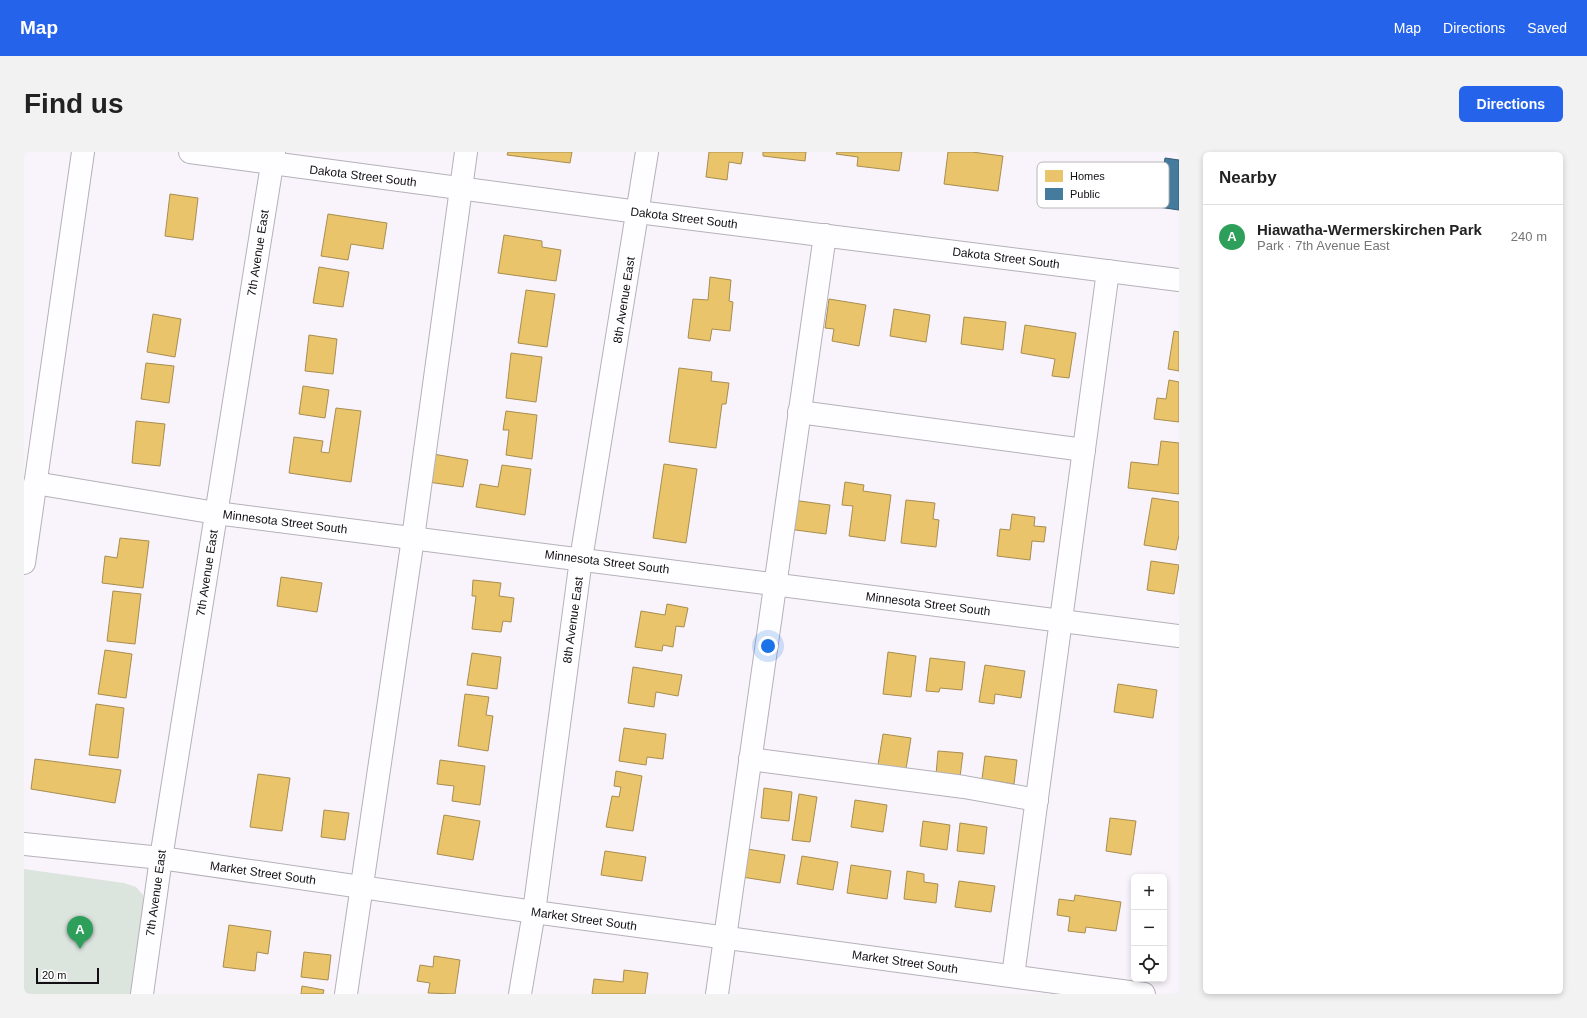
<!DOCTYPE html>
<html lang="en">
<head>
<meta charset="utf-8">
<style>
	body { margin:0; font-family:Helvetica,sans-serif; background:#f2f2f2; color:#222 }
	.controls { position:absolute; right:12px; bottom:12px; display:grid; overflow:hidden; border-radius:6px; box-shadow:0 2px 6px #0003 }
	.controls button { width:36px; height:36px; display:grid; place-items:center; padding:0; border:0; border-bottom:1px solid #e0e0e0; background:#fff; color:#222; font:20px sans-serif }
	.scale { position:absolute; left:12px; bottom:10px; width:63px; box-sizing:border-box; padding-left:4px; border:2px solid #120e14; border-top:0; font-size:11px; line-height:14px; white-space:nowrap; color:#120e14; -webkit-text-stroke:3px #fff; paint-order:stroke }
	.you { position:absolute; left:744px; top:494px; width:14px; height:14px; margin:-10px; border:3px solid #fff; border-radius:50%; background:#1a73e8; box-shadow:0 0 0 6px #1a73e833 }
	.badge { display:grid; place-items:center; width:26px; height:26px; border-radius:50%; background:#2563eb; color:#fff; font-size:13px; font-weight:700 }
	.pin { position:absolute; translate:-50% -33px; filter:drop-shadow(0 1px 2px #0008) }
	.pin::after { content:''; position:absolute; top:21px; width:14px; height:12px; background:inherit; clip-path:polygon(0 0,100% 0,50% 100%) }
	.list { margin:0; padding:0; list-style:none }
	h2 { display:flex; justify-content:space-between; align-items:center; height:52px; margin:0; padding:0 16px; font-size:17px }
	h2 small { font-size:13px; font-weight:400; color:#767676 }
	.list li { display:grid; grid-template-columns:26px 1fr auto; gap:12px; align-items:center; box-sizing:border-box; height:64px; padding:0 16px; border-top:1px solid #e0e0e0 }
	.list b { display:block; font-size:15px; white-space:nowrap }
	.list p { margin:0; font-size:13px; white-space:nowrap; color:#767676 }
	.list em { font-size:13px; font-style:normal; color:#767676 }
	.icon { flex:none; width:22px; height:22px; fill:none; stroke:currentColor; stroke-width:2; stroke-linecap:round; stroke-linejoin:round }
	.map { position:relative; flex:none; width:1155px; height:842px; overflow:hidden; border-radius:6px }
	header { display:flex; align-items:center; gap:24px; box-sizing:border-box; height:56px; padding:0 20px; background:#2563eb; color:#fff }
	header strong { font-size:19px }
	nav { display:flex; gap:22px; margin-inline-start:auto; font-size:14px }
	.intro { display:flex; align-items:center; justify-content:space-between; box-sizing:border-box; height:96px; padding:0 24px }
	h1 { margin:0; font-size:28px }
	.button { padding:10px 18px; border-radius:6px; background:#2563eb; color:#fff; font-size:14px; font-weight:700 }
	main { display:flex; gap:24px; padding:0 24px }
	aside { flex:1; background:#fff; border-radius:6px; box-shadow:0 2px 6px #0003 }
	.map>svg:first-child { display:block }
	.green { fill:#dce4de }
	.homes { fill:#e9c46a; stroke:#a88d50 }
	.public { fill:#457b9d; stroke:#365a74 }
	.lines { fill:none; stroke-linecap:round; stroke-linejoin:round }
	.minor-casing { stroke:#b5b1b8; stroke-width:24 }
	.minor { stroke:#fefdff; stroke-width:22 }
	.labels { text-anchor:middle; stroke-width:4; stroke-linejoin:round; paint-order:stroke }
	.street-label { font-size:12px; fill:#120e14; stroke:#fff }
	.key { fill:#fff; stroke:#b8b7b8; stroke-width:1 }
	.key-label { font-size:11px; fill:#120e14 }
</style>
</head>
<body>
<header>
<strong>Map</strong>
<nav><a>Map</a><a>Directions</a><a>Saved</a></nav>
</header>
<div class="intro"><h1>Find us</h1><a class="button">Directions</a></div>
<main>
<div class="map">
<svg width="1155" height="842" viewBox="0 0 1155 842">
	<rect width="100%" height="100%" fill="#f9f4fc"/>
	<path class="green" d="M0 717 100 731 112 735 119 743V752L106 842H0Z"/>
	<g class="homes">
		<path d="M484 0H548L546 11 483 3Z"/>
		<path d="M685 0H719L717 12 705 10 703 28 682 25Z"/>
		<path d="M739 0H782L781 9 739 4Z"/>
		<path d="M813 0H878L875 19 833 14 834 5 812 2Z"/>
		<path d="M924 0H948L979 4 974 39 920 32Z"/>
		<path d="M146 42 174 46 169 88 141 84Z"/>
		<path d="M304 62 363 71 359 97 327 92 324 108 297 104Z"/>
		<path d="M480 83 518 89V95L537 98 532 129 474 121Z"/>
		<path d="M295 115 325 120 319 155 289 151Z"/>
		<path d="M686 125 707 128 705 149 709 150 706 179 688 177 686 189 664 186 669 147 684 148Z"/>
		<path d="M502 138 531 142 523 195 494 191Z"/>
		<path d="M805 147 842 153 835 194 808 189 810 177 801 176Z"/>
		<path d="M870 157 906 163 902 190 866 184Z"/>
		<path d="M129 162 157 167 151 205 123 200Z"/>
		<path d="M940 165 982 170 979 198 937 192Z"/>
		<path d="M1001 173 1052 181 1045 226 1028 224 1031 207 997 201Z"/>
		<path d="M1150 179 1155 180V219L1144 217Z"/>
		<path d="M285 183 313 187 309 222 281 219Z"/>
		<path d="M487 201 518 205 512 250 482 246Z"/>
		<path d="M122 211 150 214 145 251 117 247Z"/>
		<path d="M655 216 688 220 687 229 705 231 702 252H698L692 296 645 290Z"/>
		<path d="M1145 228 1155 230V270L1130 267 1133 246 1142 247Z"/>
		<path d="M279 234 305 238 301 266 275 262Z"/>
		<path d="M312 256 337 259 327 330 265 321 270 285 299 289 297 300 305 301Z"/>
		<path d="M482 259 513 263 508 307 482 303 485 278H479Z"/>
		<path d="M112 269 141 272 136 314 108 311Z"/>
		<path d="M1137 289 1155 291V342L1104 336 1107 310 1134 313Z"/>
		<path d="M409 302 444 308 439 335 404 330Z"/>
		<path d="M640 312 673 317 662 391 629 386Z"/>
		<path d="M478 313 507 317 501 363 452 355 456 332 474 335Z"/>
		<path d="M821 330 840 333 839 339 867 343 861 389 825 384 829 354 818 353Z"/>
		<path d="M1128 346 1155 350V383L1152 398 1120 393Z"/>
		<path d="M768 348 806 353 802 382 764 377Z"/>
		<path d="M882 348 911 351 909 367 915 368 912 395 877 391Z"/>
		<path d="M988 362 1011 365 1010 374 1022 375 1020 390 1008 389 1006 408 973 404 976 377 986 378Z"/>
		<path d="M96 386 125 389 119 436 78 431 81 404 93 406Z"/>
		<path d="M1127 409 1155 413 1150 442 1123 438Z"/>
		<path d="M257 425 298 431 293 460 253 454Z"/>
		<path d="M449 428 477 431 475 444 490 446 487 470 479 469 477 480 448 477 452 444H448Z"/>
		<path d="M89 439 117 442 111 492 83 489Z"/>
		<path d="M643 452 664 456 660 475 652 474 649 495 639 493 638 499 611 495 617 459 641 463Z"/>
		<path d="M81 498 108 502 102 546 74 542Z"/>
		<path d="M864 500 892 504 887 545 859 542Z"/>
		<path d="M448 501 477 505 473 537 443 533Z"/>
		<path d="M906 506 941 510 938 538 916 536 915 540 902 539Z"/>
		<path d="M961 513 1001 519 997 546 971 542 970 552 955 550Z"/>
		<path d="M609 515 658 523 654 544 632 540 630 555 604 551Z"/>
		<path d="M1094 532 1133 538 1129 566 1090 560Z"/>
		<path d="M441 542 465 545 462 563 469 564 464 599 434 594Z"/>
		<path d="M72 552 100 556 94 606 65 603Z"/>
		<path d="M600 576 642 582 639 607 623 605 622 613 595 609Z"/>
		<path d="M859 582 887 586 882 617 854 613Z"/>
		<path d="M914 599 939 601 936 625 912 623Z"/>
		<path d="M961 604 993 608 990 632 958 627Z"/>
		<path d="M11 607 97 618 91 651 7 637Z"/>
		<path d="M416 608 461 614 456 653 428 649 430 634 413 632Z"/>
		<path d="M592 619 618 624 609 679 582 675 588 644 595 645 597 635 590 634Z"/>
		<path d="M234 622 266 626 258 679 226 675Z"/>
		<path d="M740 636 768 640 765 669 737 666Z"/>
		<path d="M775 642 793 645 786 690 768 688Z"/>
		<path d="M831 648 863 653 859 680 827 675Z"/>
		<path d="M300 658 325 661 321 688 297 685Z"/>
		<path d="M420 663 456 669 449 708 413 702Z"/>
		<path d="M1086 666 1112 669 1107 703 1082 699Z"/>
		<path d="M899 669 926 673 923 698 896 694Z"/>
		<path d="M936 671 963 675 960 702 933 699Z"/>
		<path d="M723 697 761 703 756 731 718 725Z"/>
		<path d="M581 699 622 705 618 729 577 723Z"/>
		<path d="M778 704 814 710 809 738 773 732Z"/>
		<path d="M827 713 867 719 863 747 823 741Z"/>
		<path d="M883 719 900 722V730L914 732 912 751 880 747Z"/>
		<path d="M935 729 971 734 967 760 931 755Z"/>
		<path d="M1051 743 1097 750 1092 779 1062 775 1061 781 1044 779 1046 765 1033 763 1035 747 1050 749Z"/>
		<path d="M205 773 247 779 244 802 233 800 231 819 199 815Z"/>
		<path d="M280 800 307 803 304 828 277 825Z"/>
		<path d="M410 804 436 808 431 842 404 841 406 831 393 829 396 813 409 815Z"/>
		<path d="M600 818 624 821 621 842H568L570 827 599 830Z"/>
		<path d="M278 834 300 838 299 842H277Z"/>
	</g>
	<path class="public" d="M1141 6 1155 8V58L1134 55Z"/>
	<g class="lines">
		<defs>
			<g id="minor">
				<path d="M166 0 614 60 1155 128"/>
				<path d="M775 260 1060 298"/>
				<path d="M11 331 192 361 1155 484"/>
				<path d="M0 411 59 0"/>
				<path d="M726 607 940 635 1013 648"/>
				<path d="M0 692 137 706 510 760 1120 842"/>
				<path d="M989 824 1084 119"/>
				<path d="M118 842 137 706 250 0"/>
				<path d="M322 842 389 386 442 0"/>
				<path d="M496 842 510 760 557 407 623 0"/>
				<path d="M693 842 801 83"/>
			</g>
		</defs>
		<use href="#minor" class="minor-casing"/>
		<use href="#minor" class="minor"/>
	</g>
	<g class="labels">
		<g class="street-label">
			<text transform="translate(339 24) rotate(7)" y="4">Dakota Street South</text>
			<text transform="translate(660 66) rotate(7)" y="4">Dakota Street South</text>
			<text transform="translate(234 101) rotate(-81)" y="4">7th Avenue East</text>
			<text transform="translate(982 106) rotate(7)" y="4">Dakota Street South</text>
			<text transform="translate(600 148) rotate(-81)" y="4">8th Avenue East</text>
			<text transform="translate(261 370) rotate(7)" y="4">Minnesota Street South</text>
			<text transform="translate(583 410) rotate(7)" y="4">Minnesota Street South</text>
			<text transform="translate(183 421) rotate(-81)" y="4">7th Avenue East</text>
			<text transform="translate(904 452) rotate(7)" y="4">Minnesota Street South</text>
			<text transform="translate(549 468) rotate(-82)" y="4">8th Avenue East</text>
			<text transform="translate(239 721) rotate(8)" y="4">Market Street South</text>
			<text transform="translate(132 741) rotate(-82)" y="4">7th Avenue East</text>
			<text transform="translate(560 767) rotate(8)" y="4">Market Street South</text>
			<text transform="translate(881 810) rotate(8)" y="4">Market Street South</text>
		</g>
	</g>
	<rect x="1013" y="10" width="132" height="46" rx="6" class="key"/>
	<rect x="1021" y="18" width="18" height="12" fill="#e9c46a"/>
	<rect x="1021" y="36" width="18" height="12" fill="#457b9d"/>
	<g class="key-label">
		<text x="1046" y="28">Homes</text>
		<text x="1046" y="46">Public</text>
	</g>
</svg>
<div class="controls">
<button>+</button>
<button>−</button>
<button><svg class="icon" aria-label="locate" viewBox="0 0 24 24"><circle cx="12" cy="12" r="6"/><path d="M12 2v4M12 18v4M2 12h4M18 12h4"/></svg></button>
</div>
<div class="scale">20 m</div>
<div class="you"></div>
<div class="pin badge" style="left:56px;top:797px;background:#2e9e5b">A</div>
</div>
<aside>
<h2>Nearby<small></small></h2>
<ul class="list">
<li><span class="badge" style="background:#2e9e5b">A</span><div><b>Hiawatha-Wermerskirchen Park</b><p>Park · 7th Avenue East</p></div><em>240 m</em></li>
</ul>
</aside>
</main>
</body>
</html>
